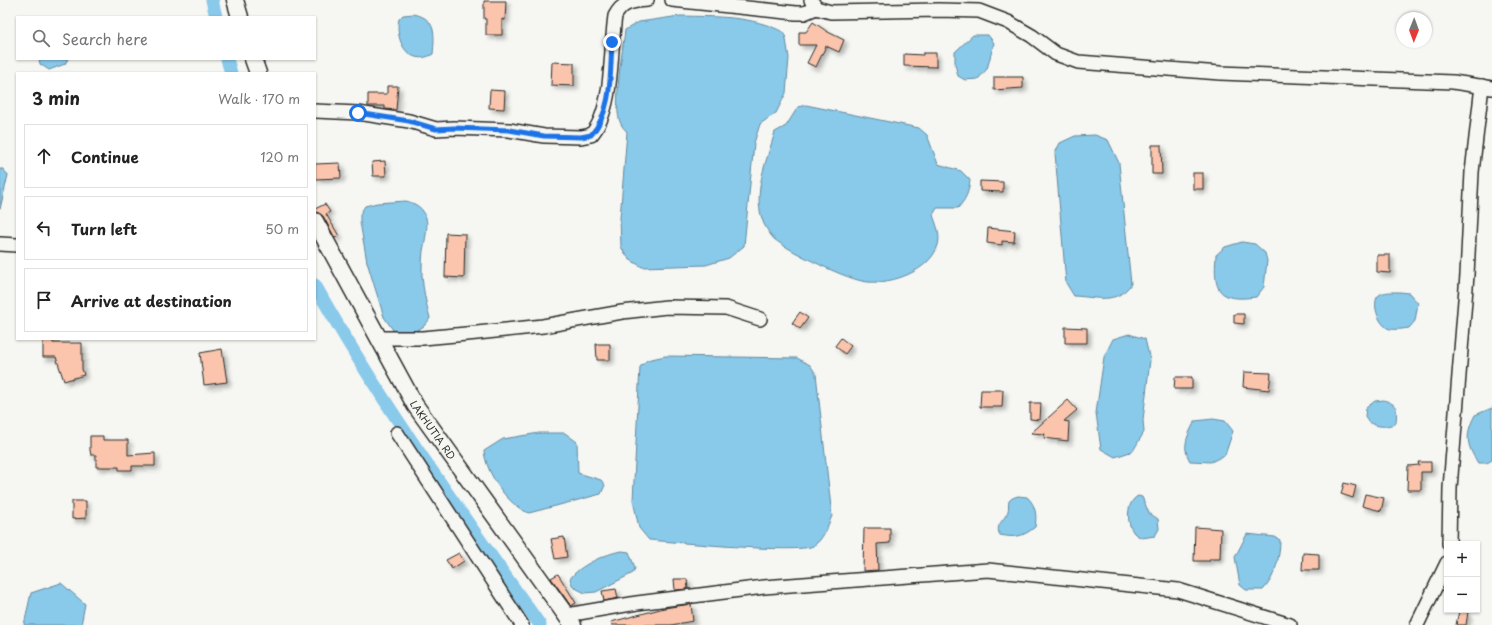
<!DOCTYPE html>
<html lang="en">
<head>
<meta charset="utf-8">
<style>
	body { margin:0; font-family:"Playpen Sans",sans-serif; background:#f2f2f2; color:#222 }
	.controls { position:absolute; right:12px; bottom:12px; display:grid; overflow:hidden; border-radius:0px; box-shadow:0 1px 3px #0004 }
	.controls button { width:36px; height:36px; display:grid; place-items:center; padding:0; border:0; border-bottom:1px solid #e0e0e0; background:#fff; color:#222; font:20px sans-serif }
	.compass { position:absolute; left:1396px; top:12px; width:36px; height:36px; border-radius:50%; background:#fff; box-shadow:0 1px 3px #0004; rotate:181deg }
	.stop { position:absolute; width:12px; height:12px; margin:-9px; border:3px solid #1a73e8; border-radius:50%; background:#fff }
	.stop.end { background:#1a73e8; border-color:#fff; box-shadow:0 1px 4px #0008 }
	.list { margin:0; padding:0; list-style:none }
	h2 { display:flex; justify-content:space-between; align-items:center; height:52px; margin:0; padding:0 16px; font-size:17px }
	h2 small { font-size:13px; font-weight:400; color:#767676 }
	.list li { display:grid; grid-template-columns:26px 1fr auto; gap:12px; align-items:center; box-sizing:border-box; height:64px; margin:0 8px 8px; padding:0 8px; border:1px solid #e0e0e0; border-radius:0px }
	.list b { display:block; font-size:15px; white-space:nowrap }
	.list em { font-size:13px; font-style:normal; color:#767676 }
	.icon { flex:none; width:22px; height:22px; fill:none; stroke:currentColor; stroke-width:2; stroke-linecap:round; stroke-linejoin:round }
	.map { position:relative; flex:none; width:1492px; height:625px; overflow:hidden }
	.search { position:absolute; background:#fff; box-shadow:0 1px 3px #0004; left:16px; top:16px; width:300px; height:44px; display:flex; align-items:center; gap:10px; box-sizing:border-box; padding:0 14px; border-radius:0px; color:#767676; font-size:15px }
	.panel { position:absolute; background:#fff; box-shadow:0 1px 3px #0004; left:16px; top:72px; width:300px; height:268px; border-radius:0px }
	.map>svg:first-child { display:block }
	.water { fill:#89c9ea; stroke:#638a9e }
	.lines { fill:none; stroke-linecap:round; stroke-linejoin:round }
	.canal { stroke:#89c9ea; stroke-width:13 }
	.building { fill:#fac5ac; stroke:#2b2b2b; filter:url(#shadow) }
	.minor-casing { stroke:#2b2b2b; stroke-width:16 }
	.tertiary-casing { stroke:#2b2b2b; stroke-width:19 }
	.minor { stroke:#f6f6f2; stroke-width:13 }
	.tertiary { stroke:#f6f6f2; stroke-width:16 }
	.route { stroke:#1a73e8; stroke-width:5 }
	.labels { text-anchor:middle; stroke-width:4; stroke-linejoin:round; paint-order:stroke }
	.street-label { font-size:10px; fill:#2b2b2b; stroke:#f6f6f2 }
</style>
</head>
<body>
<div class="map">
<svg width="1492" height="625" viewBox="0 0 1492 625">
	<defs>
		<filter id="shadow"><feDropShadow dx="3.5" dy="3.5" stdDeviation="2" flood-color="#0004"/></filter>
	</defs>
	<rect width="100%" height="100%" fill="#f6f6f2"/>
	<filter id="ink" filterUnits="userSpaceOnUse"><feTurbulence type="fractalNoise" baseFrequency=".025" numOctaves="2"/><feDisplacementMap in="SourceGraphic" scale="8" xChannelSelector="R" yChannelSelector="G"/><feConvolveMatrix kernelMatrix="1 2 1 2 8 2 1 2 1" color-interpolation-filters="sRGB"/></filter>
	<g filter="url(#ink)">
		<g class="water">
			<path d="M414 14C436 19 435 33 433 54 409 68 394 40 399 19L403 15Z"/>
			<path d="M680 16C716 17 752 15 785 33L789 58 786 93 776 113 760 124 754 143 744 246 729 258 706 265 642 267 629 259 621 247 620 218 627 132C625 129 622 127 621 124 612 109 623 49 625 30L639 22Z"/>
			<path d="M973 35H988L994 43 987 69 978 79 965 80 958 76 955 64V52Z"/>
			<path d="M39 59H68L65 64 49 70 40 64Z"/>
			<path d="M806 105 919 128 927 135 938 164 961 171 970 180C969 192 966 199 958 208H937L933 215C936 224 941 235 938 245 930 271 892 284 868 282 849 281 789 251 774 239 771 236 766 228 764 224 751 195 767 160 775 132L786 126 798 107Z"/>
			<path d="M1095 135 1108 140 1119 163 1131 284C1117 305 1096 297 1074 296L1066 283 1055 153 1060 143 1075 136Z"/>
			<path d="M0 169H3L8 175 0 209Z"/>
			<path d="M406 201C434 208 427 229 423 251 422 259 422 267 422 275 423 290 426 303 430 318 422 333 409 333 393 330L384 317 367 262 360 222V214L365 206 377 203Z"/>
			<path d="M1242 242 1255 244 1265 253 1267 261 1264 287 1256 297C1218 302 1213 291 1216 255L1225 247Z"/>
			<path d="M1400 292 1409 293 1418 303 1415 321 1409 328C1403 329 1396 330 1390 329 1380 327 1371 305 1378 296 1383 291 1393 292 1400 292Z"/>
			<path d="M1129 334 1145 339 1150 360 1143 420 1144 432 1133 451 1115 457 1101 449 1096 413 1104 357 1113 339Z"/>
			<path d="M665 356 797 358 810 365 816 374 832 516C827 527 824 539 813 546 798 554 674 542 649 540L639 528 633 500 640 367 647 360Z"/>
			<path d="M1384 400C1398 405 1397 408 1396 423 1385 428 1378 427 1368 422L1365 416 1366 408 1375 401Z"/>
			<path d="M1492 408V460L1487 463H1478C1466 445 1465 434 1475 415Z"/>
			<path d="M1213 419 1225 421 1233 431 1225 455 1211 462 1190 461C1181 446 1188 435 1195 421Z"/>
			<path d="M539 433H565L577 442 578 473 601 480 605 485 601 494 529 513C508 506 486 473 484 451L503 439Z"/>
			<path d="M1018 496 1027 497C1036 505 1037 516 1035 527 1023 537 1015 538 1000 535 994 525 1005 520 1008 511 1009 508 1008 504 1009 501 1011 498 1015 497 1018 496Z"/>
			<path d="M1138 496 1142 497 1149 513 1158 519 1159 529 1155 536 1142 538C1140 537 1136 535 1134 533 1126 523 1126 502 1138 496Z"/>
			<path d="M1247 534 1275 537 1280 540C1280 557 1275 578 1263 590H1246L1240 585 1235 557Z"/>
			<path d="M622 551 629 552 635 568 633 573 596 592 585 593 573 587 570 579C578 566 607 553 622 551Z"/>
			<path d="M61 583 85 604 81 625H24L31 593Z"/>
		</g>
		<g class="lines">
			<g class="canal">
				<path d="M212 0 216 17"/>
				<path d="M227 59 231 73"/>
				<path d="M315 285C381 404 462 514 540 625"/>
			</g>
		</g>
		<g class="building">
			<path d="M484 1H506L505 20 502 19V35H486V19H484Z"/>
			<path d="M813 22 828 32 844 40 839 52 826 46 816 67 807 63 816 45H799V32H806Z"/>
			<path d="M923 53H936V67L904 66V54L923 55Z"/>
			<path d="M552 62 574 63V86L551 85Z"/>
			<path d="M994 77H1023V88L994 90Z"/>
			<path d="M387 86H398L396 110 385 109V106H368V94H387Z"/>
			<path d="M490 90 505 91 504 109 489 108Z"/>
			<path d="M1152 145H1161L1162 174H1152Z"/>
			<path d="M385 161 386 176H373L372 162Z"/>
			<path d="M340 163 341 178 315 179V164Z"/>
			<rect x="1193" y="173" width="10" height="16"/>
			<path d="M980 181 1003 182V192L980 191Z"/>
			<path d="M325 204 330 212 326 214 339 236 335 238 323 216 315 212V209Z"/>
			<path d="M988 228 1015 231 1014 242 1002 241V245L987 243Z"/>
			<path d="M446 233 465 234 464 278 445 277Z"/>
			<path d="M1377 255H1390V273L1377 272Z"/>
			<path d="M800 312 808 318 800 329 792 323Z"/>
			<path d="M1234 314H1244V324L1234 323Z"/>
			<path d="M1065 327 1087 328V343H1065Z"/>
			<path d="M841 338 851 346 845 354 835 346Z"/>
			<path d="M43 339H53V343H82V369L84 375 64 381 56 357H43Z"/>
			<path d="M596 344H610V360H597Z"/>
			<path d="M222 349 227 382 204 385 200 353Z"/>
			<path d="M1244 372 1271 373 1269 390 1243 387Z"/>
			<path d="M1175 377H1192V389H1174Z"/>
			<path d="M981 390H1003L1002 407H980Z"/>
			<path d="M1068 400 1077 410 1064 421 1069 422 1068 441 1044 438 1045 434 1031 433Z"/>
			<path d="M1030 403H1041L1040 420 1030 419Z"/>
			<path d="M90 436H103V440H128V455L155 453V466H132V470H119V467H96V455H91L90 450Z"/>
			<path d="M1418 462H1431V472H1421V490H1407L1408 466 1419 465Z"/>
			<path d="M1344 483 1356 486 1353 498 1341 494Z"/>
			<path d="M1365 494 1384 498 1381 511 1362 506Z"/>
			<path d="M72 501H86V518L72 519Z"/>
			<path d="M1195 527 1221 529 1220 559H1210V561H1194Z"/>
			<path d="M864 528H890V543L877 544 878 570 863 571Z"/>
			<path d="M564 537 567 557 555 559 551 539Z"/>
			<path d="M459 553 464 561 452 569 446 560Z"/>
			<path d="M1303 553 1319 554V570H1302Z"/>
			<path d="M558 574 576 603 571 606 551 578Z"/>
			<path d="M674 579H687L688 589 675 590Z"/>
			<path d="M616 589 618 598 604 601 602 591Z"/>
			<path d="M691 604 693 621 671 625H612L611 622 664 608Z"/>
			<path d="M1459 611 1468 612 1466 625H1456Z"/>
		</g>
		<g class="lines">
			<defs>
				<g id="minor">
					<path d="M672 0 796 13H804L816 8"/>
					<path d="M811 0 816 8 831 12 939 10 979 11 1008 22 1032 36 1056 54 1078 62 1220 73 1453 82 1492 88"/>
					<path d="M315 111 358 113 409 121 436 129 454 128 509 130 544 136 581 137 591 135C614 110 610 49 615 16 623 1 632 2 647 0"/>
					<path d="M0 244 17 245"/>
					<path d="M378 338H423L477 333 543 326 622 312 667 307 726 308 760 319"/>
					<path d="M397 433 522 625"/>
					<path d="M1449 544 1450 488 1467 275 1472 172 1482 86"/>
					<path d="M567 615 637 603 764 587 988 570 1178 590 1290 625"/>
					<path d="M1417 625 1447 563"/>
				</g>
				<g id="tertiary">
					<path d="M235 0 240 17"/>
					<path d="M253 59 258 73"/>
					<path id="s1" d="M315 221 415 405 573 625"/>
				</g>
			</defs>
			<use href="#minor" class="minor-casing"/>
			<use href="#tertiary" class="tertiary-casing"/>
			<use href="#minor" class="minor"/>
			<use href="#tertiary" class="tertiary"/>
		</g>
	</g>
	<g class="lines" filter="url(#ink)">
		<path class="route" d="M358 113 409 121 436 129 454 128 509 130 544 136 581 137 591 135C613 111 610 71 612 42"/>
	</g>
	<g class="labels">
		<g class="street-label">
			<text dy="4" stroke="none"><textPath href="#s1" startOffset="240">LAKHUTIA RD</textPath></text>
		</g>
	</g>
</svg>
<div class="controls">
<button>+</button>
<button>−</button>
</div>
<svg class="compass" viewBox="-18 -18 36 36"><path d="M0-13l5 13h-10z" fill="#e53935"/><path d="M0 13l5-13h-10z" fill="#767676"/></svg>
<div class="stop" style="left:358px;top:113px"></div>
<div class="stop end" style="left:612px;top:42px"></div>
<div class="search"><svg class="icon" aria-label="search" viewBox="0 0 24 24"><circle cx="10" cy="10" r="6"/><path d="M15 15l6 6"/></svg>Search here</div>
<section class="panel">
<h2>3 min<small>Walk · 170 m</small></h2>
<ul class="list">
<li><svg class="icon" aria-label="ahead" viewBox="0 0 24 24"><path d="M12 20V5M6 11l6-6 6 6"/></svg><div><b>Continue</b></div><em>120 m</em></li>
<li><svg class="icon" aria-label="left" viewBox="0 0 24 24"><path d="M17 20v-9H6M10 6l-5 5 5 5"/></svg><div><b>Turn left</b></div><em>50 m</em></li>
<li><svg class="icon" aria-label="arrive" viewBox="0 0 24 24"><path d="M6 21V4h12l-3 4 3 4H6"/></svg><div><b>Arrive at destination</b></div></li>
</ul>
</section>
</div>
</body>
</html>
